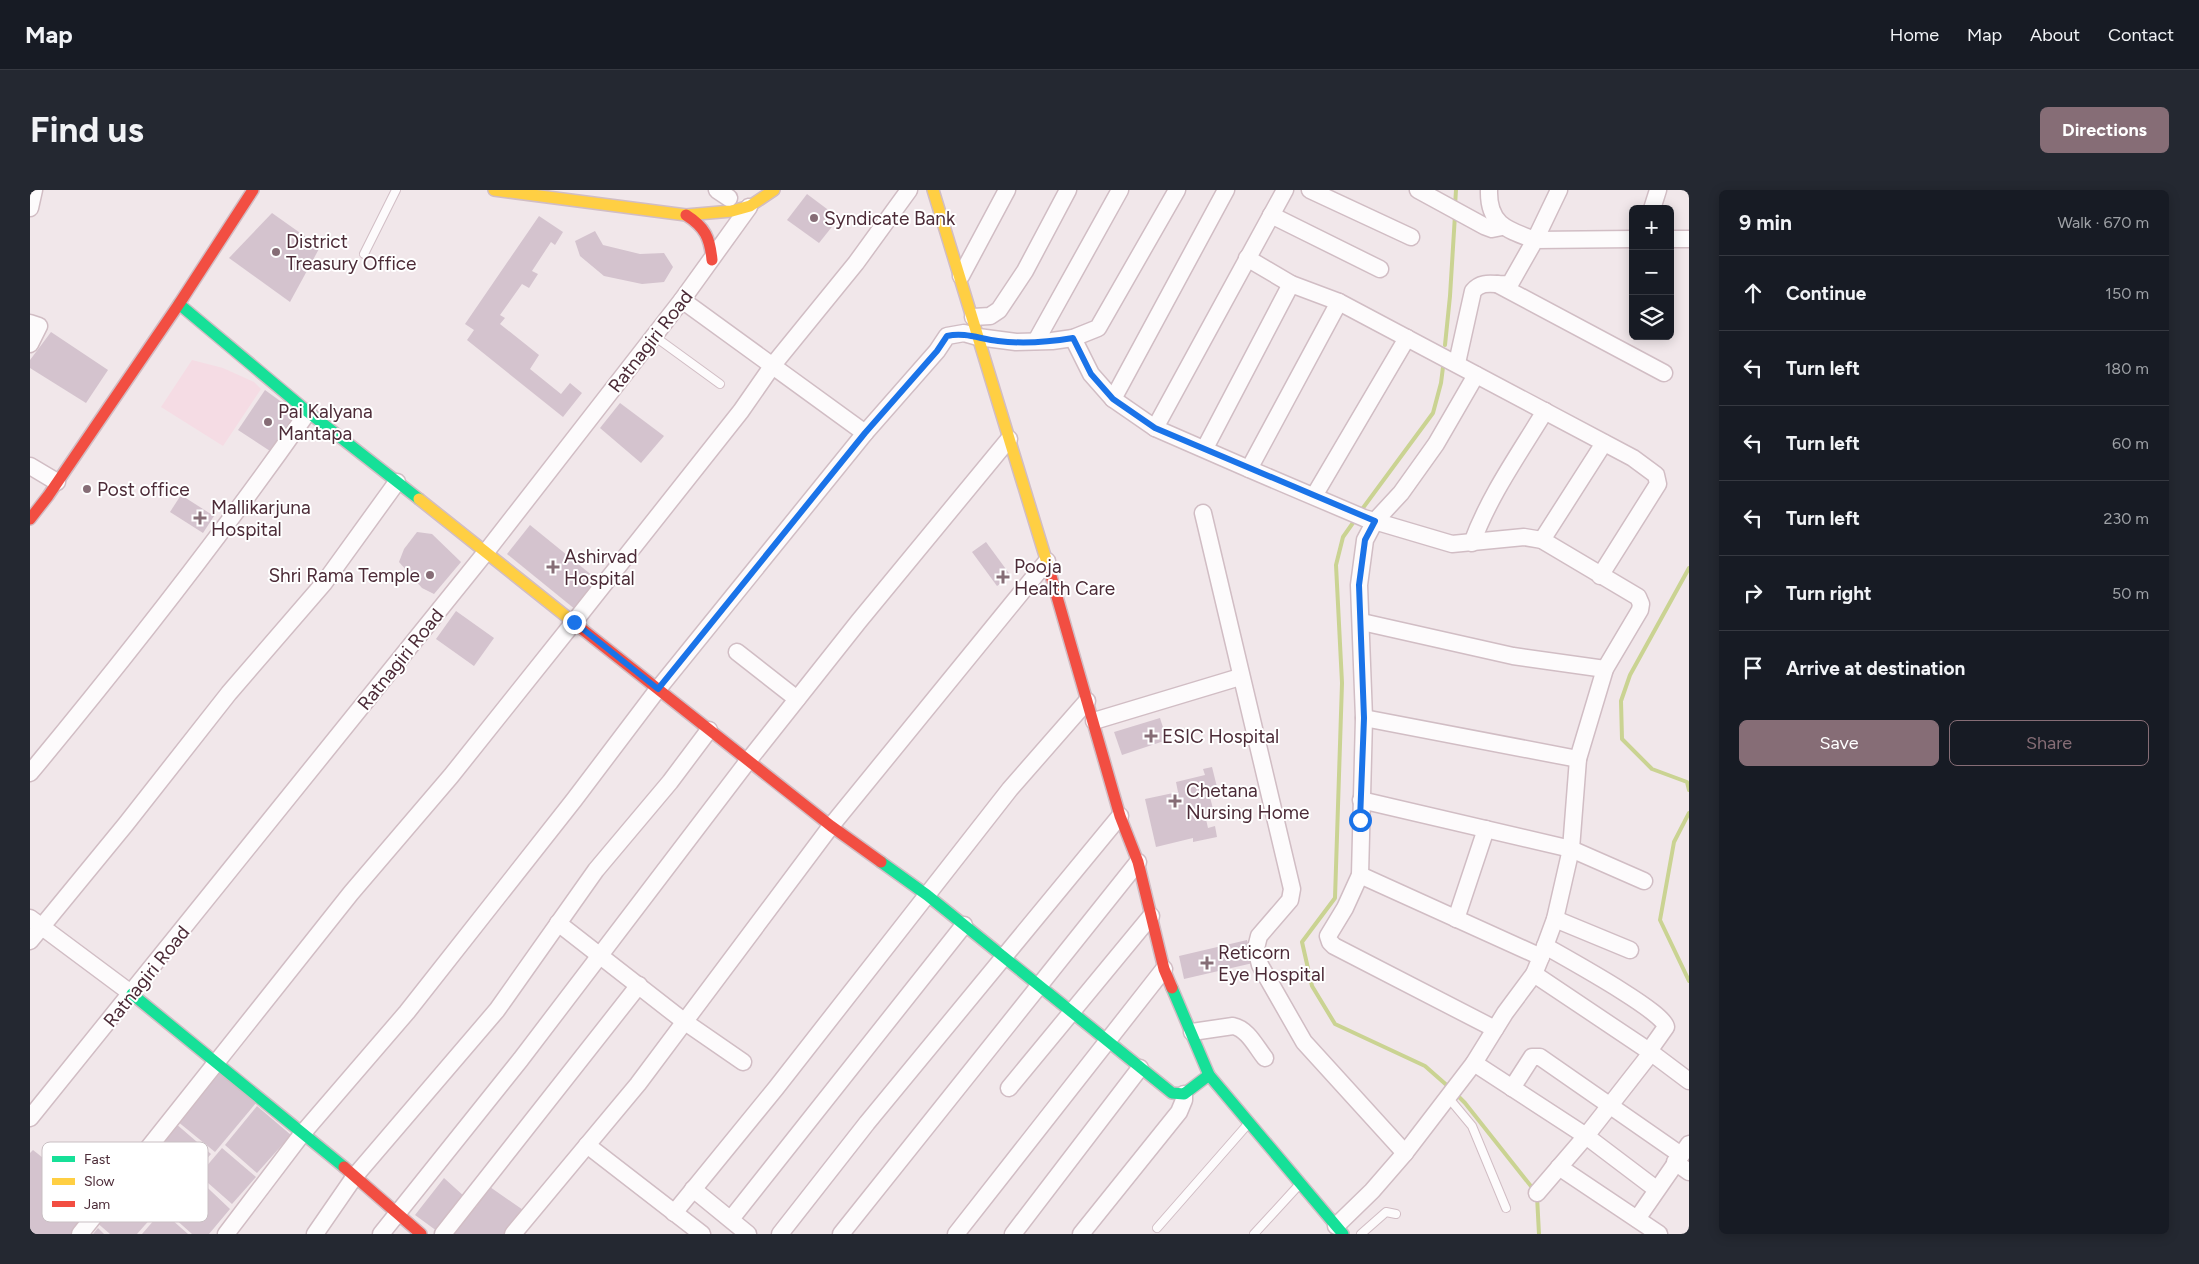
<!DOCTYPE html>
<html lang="en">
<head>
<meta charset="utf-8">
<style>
	body { margin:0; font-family:Figtree,sans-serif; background:#242831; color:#f1f3f6 }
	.controls { position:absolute; right:15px; top:15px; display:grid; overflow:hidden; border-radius:8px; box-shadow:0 2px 12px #0003 }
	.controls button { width:45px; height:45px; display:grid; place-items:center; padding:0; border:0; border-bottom:1px solid #363941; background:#171b24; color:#f1f3f6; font:25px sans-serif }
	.stop { position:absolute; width:15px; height:15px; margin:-11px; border:4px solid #1a73e8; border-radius:50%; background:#fff }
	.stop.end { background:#1a73e8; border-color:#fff; box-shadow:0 1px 5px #0008 }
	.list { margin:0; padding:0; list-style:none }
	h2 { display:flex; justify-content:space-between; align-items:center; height:65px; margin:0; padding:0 20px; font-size:21px }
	h2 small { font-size:16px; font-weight:400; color:#9ea1a6 }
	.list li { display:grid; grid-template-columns:32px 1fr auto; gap:15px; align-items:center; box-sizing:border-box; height:75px; padding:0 20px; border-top:1px solid #363941 }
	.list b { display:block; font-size:19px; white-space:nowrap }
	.list em { font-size:16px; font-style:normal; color:#9ea1a6 }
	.actions { display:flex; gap:10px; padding:15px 20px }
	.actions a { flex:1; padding:11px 0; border:1px solid #866d76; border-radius:8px; text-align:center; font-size:18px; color:#866d76 }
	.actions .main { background:#866d76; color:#fff }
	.icon { flex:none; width:28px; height:28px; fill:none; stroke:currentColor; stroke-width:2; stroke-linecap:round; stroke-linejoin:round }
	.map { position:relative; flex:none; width:1659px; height:1044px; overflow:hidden; border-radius:8px }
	header { display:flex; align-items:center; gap:30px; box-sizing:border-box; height:70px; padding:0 25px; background:#171b24; border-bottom:1px solid #363941 }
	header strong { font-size:24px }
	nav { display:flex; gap:28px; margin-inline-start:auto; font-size:18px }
	.intro { display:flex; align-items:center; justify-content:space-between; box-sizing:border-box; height:120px; padding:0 30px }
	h1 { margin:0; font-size:35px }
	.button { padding:12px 22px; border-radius:8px; background:#866d76; color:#fff; font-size:18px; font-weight:700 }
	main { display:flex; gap:30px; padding:0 30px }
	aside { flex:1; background:#171b24; border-radius:8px; box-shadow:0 2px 12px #0003 }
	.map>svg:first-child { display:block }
	.built { fill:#f5dce4 }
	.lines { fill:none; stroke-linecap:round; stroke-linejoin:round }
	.stream { stroke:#cad392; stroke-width:4 }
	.building { fill:#d4c3ce }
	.lane-casing { stroke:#d1bdc4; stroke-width:10 }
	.street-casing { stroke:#d1bdc4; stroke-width:19 }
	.fast-casing { stroke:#d1bdc4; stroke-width:14 }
	.slow-casing { stroke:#d1bdc4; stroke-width:14 }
	.jam-casing { stroke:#d1bdc4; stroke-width:14 }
	.lane { stroke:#fdfbfc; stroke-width:8 }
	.street { stroke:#fdfbfc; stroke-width:16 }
	.fast { stroke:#16e098; stroke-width:11 }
	.slow { stroke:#ffcf43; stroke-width:11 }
	.jam { stroke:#f24e42; stroke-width:11 }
	.route { stroke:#1a73e8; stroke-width:6 }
	.poi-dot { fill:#866d76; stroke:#fff; stroke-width:2 }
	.labels { text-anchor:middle; stroke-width:4; stroke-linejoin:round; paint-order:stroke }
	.poi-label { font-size:19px; fill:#4c2b37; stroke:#fff; text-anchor:start }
	.street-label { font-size:19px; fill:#4c2b37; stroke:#fff }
	.key { fill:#fff; stroke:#c9bfc3; stroke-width:1 }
	.key-label { font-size:14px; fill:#4c2b37 }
</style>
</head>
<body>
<header>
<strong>Map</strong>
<nav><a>Home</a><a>Map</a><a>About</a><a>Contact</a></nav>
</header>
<div class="intro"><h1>Find us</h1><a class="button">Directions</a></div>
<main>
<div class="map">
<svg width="1659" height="1044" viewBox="0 0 1659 1044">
	<rect width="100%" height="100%" fill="#f1e7ea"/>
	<path class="built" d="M162 170 193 178 224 192 231 199 193 256 131 217Z"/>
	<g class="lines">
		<g class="stream">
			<path d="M1425 16 1426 0"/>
			<path d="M1415 155 1420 106 1425 25"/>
			<path d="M1330 322 1403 223 1411 193 1413 177"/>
			<path d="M1325 330 1313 347 1306 375 1312 493 1305 708 1272 752 1282 796 1305 834 1395 876 1420 898"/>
			<path d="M1659 378 1600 485 1591 511 1592 549 1622 579 1657 592 1659 600"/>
			<path d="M1659 623 1644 652 1630 730 1659 791"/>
			<path d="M1425 903 1435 913 1504 1000"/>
			<path d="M1507 1006 1509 1044"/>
		</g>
	</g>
	<g class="building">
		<path d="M777 4 809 28 789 53 757 30Z"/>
		<path d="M242 23 290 57 260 112 199 68Z"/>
		<path d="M509 26 533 42 525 55 521 52 502 81 508 84 499 98 492 94 470 125 475 128 470 134 509 165 500 179 531 204 540 193 552 203 533 227 437 150 444 140 435 134Z"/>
		<path d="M565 41 573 55 610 64 634 63 643 77 634 92 612 94 574 86 550 66 545 51Z"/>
		<path d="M21 142 78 180 56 213 0 178V170Z"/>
		<path d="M235 200 268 224 240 261 208 240Z"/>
		<path d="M590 213 634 246 611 273 570 238Z"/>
		<path d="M151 305 184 326 173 343 140 322Z"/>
		<path d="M500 335 569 391 546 420 477 364Z"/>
		<path d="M387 342 402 344 431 372 404 404 392 398 369 372 374 359Z"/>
		<path d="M956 352 981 386 967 396 942 362Z"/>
		<path d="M426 421 464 448 444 476 406 449Z"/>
		<path d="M1130 528 1137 550 1092 565 1084 542Z"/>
		<path d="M1182 577 1187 597 1178 599 1184 623 1175 625 1178 638 1185 636 1187 647 1163 652V648L1126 657 1115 609 1148 602 1146 592 1175 585 1173 579Z"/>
		<path d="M1217 750 1223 773 1154 789 1149 766Z"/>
		<path d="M188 882 226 913 185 962 147 931Z"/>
		<path d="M227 916 261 945 227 983 195 955Z"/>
		<path d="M145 933 181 964 163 984 200 1019 179 1044H162L134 1019 157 992 122 963Z"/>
		<path d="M192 958 226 987 202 1014 169 985Z"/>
		<path d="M3 960 56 1002 65 1014 41 1044H0V963Z"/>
		<path d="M414 988 446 1017 460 997 496 1022 477 1044H411L385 1025Z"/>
		<path d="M100 992 130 1018 107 1044H80L65 1031Z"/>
		<path d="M132 1021 158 1044H112Z"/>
		<path d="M68 1038 74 1044H63Z"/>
	</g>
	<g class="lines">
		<defs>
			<g id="lane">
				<path d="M334 64 366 0"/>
				<path d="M624 146 690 194"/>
				<path d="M1417 906 1442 936 1476 1018"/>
				<path d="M1127 1038 1218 934"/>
				<path d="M1224 1044 1268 996"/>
				<path d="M1331 1044 1356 1022 1366 1024"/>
			</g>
			<g id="street">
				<path d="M687 0 699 8"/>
				<path d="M1280 0 1381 47"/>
				<path d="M1388 0 1454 36 1462 39 1472 37"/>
				<path d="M1459 0C1458 35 1478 40 1505 50L1529 0"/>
				<path d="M0 18 4 0"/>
				<path d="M1622 19 1628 0"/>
				<path d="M1241 25 1350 79"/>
				<path d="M1640 49H1659"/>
				<path d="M1217 68 1261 94 1309 112 1603 268 1626 285 1628 294 1570 386"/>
				<path d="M931 86 977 0"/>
				<path d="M1467 94 1634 183"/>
				<path d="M652 110 835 243"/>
				<path d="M943 127 960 126 969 120 995 81 1038 0"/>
				<path d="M0 133 9 136 0 154"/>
				<path d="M1043 148 1061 184 1083 209 1125 238 1219 279 1334 328 1422 354 1494 347 1512 350 1608 407 1611 414 1610 420 1575 479 1548 569 1541 659 1525 729 1511 767"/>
				<path d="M1006 151 1090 0"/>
				<path d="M1427 173 1443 101C1453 89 1466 96 1480 94L1505 50 1603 49"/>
				<path d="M1446 185 1406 254 1371 303 1345 331 1335 350 1329 395 1334 528 1330 685 1315 718 1298 746 1300 752 1304 756 1465 839"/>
				<path d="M1083 209 1196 0"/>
				<path d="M1125 238 1255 0"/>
				<path d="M1175 258 1261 94"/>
				<path d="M0 276 27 292"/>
				<path d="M1219 279 1309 112"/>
				<path d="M1284 306 1377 148"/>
				<path d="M1173 323 1262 699 1260 710 1229 746 1226 758 1230 775 1274 852 1375 963"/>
				<path d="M1512 350 1574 253"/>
				<path d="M1442 353C1459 306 1489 264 1515 221"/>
				<path d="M1332 432 1483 466 1575 479"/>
				<path d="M707 462 767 509"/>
				<path d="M1334 528 1548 569"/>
				<path d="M1064 531 1210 487"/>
				<path d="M0 583C97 466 191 346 278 222"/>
				<path d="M1331 610 1541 659 1614 691"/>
				<path d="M0 728 102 804"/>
				<path d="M1426 729 1456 639"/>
				<path d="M1525 729 1600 760"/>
				<path d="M528 733 655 832 713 872"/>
				<path d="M0 751 96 634 199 503 294 393 367 292"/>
				<path d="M1515 756C1534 767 1635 822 1636 837L1619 861"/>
				<path d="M1504 784 1619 861 1659 891"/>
				<path d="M1162 842 1203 836C1218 839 1226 857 1235 868"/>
				<path d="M1444 873 1556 946 1626 999"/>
				<path d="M979 898 1121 726"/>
				<path d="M1482 898 1502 867H1510L1651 965"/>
				<path d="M0 928 456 362 652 110 719 17"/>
				<path d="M557 955 672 1044"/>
				<path d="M1645 972 1659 982"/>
				<path d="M1529 977 1629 1044"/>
				<path d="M663 999 718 1044"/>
				<path d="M1507 1003 1556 946 1621 863"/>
				<path d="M644 1023 746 898 980 599 1057 511"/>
				<path d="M701 1029 934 735"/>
				<path d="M1607 1029 1659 954"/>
				<path d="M1306 1036 1342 1001 1375 963 1444 873 1475 823 1504 784 1511 767 1330 685"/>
				<path d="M50 1044 321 703 421 586 544 432 711 221 743 175 826 73 879 0"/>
				<path d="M196 1044 272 944 377 822 544 610 628 499 835 243 907 161 917 146 934 143 948 147 986 152 1022 151 1043 148 1068 138 1147 0"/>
				<path d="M285 1044 325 986 467 820 566 680 640 592 679 540"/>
				<path d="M351 1044 491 869 718 571 829 431 979 249"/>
				<path d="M413 1044 609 795"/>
				<path d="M483 1044 608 894 801 636 1017 371"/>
				<path d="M750 1044 837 933 1090 626"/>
				<path d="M811 1044 1108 672"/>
				<path d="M926 1044 1134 779"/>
				<path d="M983 1044 1110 878"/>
				<path d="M1051 1044 1149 922 1154 910V904"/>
			</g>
			<g id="fast">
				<path d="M149 114 278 222 389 309"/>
				<path d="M851 672 897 705 1142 903 1154 904 1179 885"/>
				<path d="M1142 798 1179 885 1313 1044"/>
				<path d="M102 804 314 977"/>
			</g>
			<g id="slow">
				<path d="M464 0 656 25 702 21 720 16 744 0"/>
				<path d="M903 0 1019 379"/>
				<path d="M389 309 552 439"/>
			</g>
			<g id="jam">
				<path d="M656 25C675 37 680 48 682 70"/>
				<path d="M0 329 18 306 149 114 223 0"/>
				<path d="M1019 379 1090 626 1108 672 1134 779 1142 798"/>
				<path d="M552 439 801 636 851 672"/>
				<path d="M314 977 391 1044"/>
			</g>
		</defs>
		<use href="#lane" class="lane-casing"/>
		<use href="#street" class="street-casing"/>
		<use href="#fast" class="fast-casing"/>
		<use href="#slow" class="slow-casing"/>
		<use href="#jam" class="jam-casing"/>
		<use href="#lane" class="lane"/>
		<use href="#street" class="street"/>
		<use href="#fast" class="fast"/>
		<use href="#slow" class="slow"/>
		<use href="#jam" class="jam"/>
	</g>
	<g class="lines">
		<path class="route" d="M544 432 628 499 835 243 907 161 917 146C935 142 950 149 968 151 993 154 1019 152 1043 148L1061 184 1083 209 1125 238 1345 331 1335 350 1329 395 1334 528 1330 630"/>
	</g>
	<g class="poi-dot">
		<circle cx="784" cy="28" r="5"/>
		<circle cx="246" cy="62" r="5"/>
		<circle cx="238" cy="232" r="5"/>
		<circle cx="57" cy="299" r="5"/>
		<path d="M167.5 320.5h5v5h5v5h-5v5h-5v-5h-5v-5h5z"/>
		<path d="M520.5 369.5h5v5h5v5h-5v5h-5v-5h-5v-5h5z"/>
		<circle cx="400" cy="385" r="5"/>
		<path d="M970.5 379.5h5v5h5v5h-5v5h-5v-5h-5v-5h5z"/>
		<path d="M1118.5 538.5h5v5h5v5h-5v5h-5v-5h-5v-5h5z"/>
		<path d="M1142.5 603.5h5v5h5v5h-5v5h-5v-5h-5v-5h5z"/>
		<path d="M1174.5 765.5h5v5h5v5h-5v5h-5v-5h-5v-5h5z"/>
	</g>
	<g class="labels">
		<g class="poi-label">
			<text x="794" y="35">Syndicate Bank</text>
			<text x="256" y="58">District<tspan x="256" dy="22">Treasury Office</tspan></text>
			<text x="248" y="228">Pai Kalyana<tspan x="248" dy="22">Mantapa</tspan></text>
			<text x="67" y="306">Post office</text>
			<text x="181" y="324">Mallikarjuna<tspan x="181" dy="22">Hospital</tspan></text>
			<text x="534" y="373">Ashirvad<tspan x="534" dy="22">Hospital</tspan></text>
			<text x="984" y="383">Pooja<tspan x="984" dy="22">Health Care</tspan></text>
			<text x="390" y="392" text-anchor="end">Shri Rama Temple</text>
			<text x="1132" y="553">ESIC Hospital</text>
			<text x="1156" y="607">Chetana<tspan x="1156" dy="22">Nursing Home</tspan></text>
			<text x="1188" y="769">Reticorn<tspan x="1188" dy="22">Eye Hospital</tspan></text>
		</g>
		<g class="street-label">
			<text transform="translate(620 151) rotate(-52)" y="7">Ratnagiri Road</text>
			<text transform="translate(370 469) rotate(-51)" y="7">Ratnagiri Road</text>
			<text transform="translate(116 786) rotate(-51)" y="7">Ratnagiri Road</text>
		</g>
	</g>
	<rect x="12" y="952" width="166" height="80" rx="8" class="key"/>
	<rect x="22" y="966" width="23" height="6" fill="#16e098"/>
	<rect x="22" y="988" width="23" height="7" fill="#ffcf43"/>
	<rect x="22" y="1011" width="23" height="6" fill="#f24e42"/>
	<g class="key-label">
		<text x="54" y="974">Fast</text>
		<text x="54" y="996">Slow</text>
		<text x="54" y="1019">Jam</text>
	</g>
</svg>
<div class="controls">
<button>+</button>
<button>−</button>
<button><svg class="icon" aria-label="layers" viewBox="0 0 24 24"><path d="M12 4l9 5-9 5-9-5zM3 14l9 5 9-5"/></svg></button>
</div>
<div class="stop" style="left:1330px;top:630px"></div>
<div class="stop end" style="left:544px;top:432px"></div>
</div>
<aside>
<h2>9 min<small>Walk · 670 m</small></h2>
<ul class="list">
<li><svg class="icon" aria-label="ahead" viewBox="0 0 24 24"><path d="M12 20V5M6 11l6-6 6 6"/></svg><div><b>Continue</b></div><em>150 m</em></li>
<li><svg class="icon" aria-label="left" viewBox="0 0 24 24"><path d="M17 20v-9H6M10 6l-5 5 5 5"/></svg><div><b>Turn left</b></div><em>180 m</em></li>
<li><svg class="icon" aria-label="left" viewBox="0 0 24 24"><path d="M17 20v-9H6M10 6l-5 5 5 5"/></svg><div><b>Turn left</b></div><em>60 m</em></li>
<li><svg class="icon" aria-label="left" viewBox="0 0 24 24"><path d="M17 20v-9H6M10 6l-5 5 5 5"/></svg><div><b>Turn left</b></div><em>230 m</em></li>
<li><svg class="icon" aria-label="right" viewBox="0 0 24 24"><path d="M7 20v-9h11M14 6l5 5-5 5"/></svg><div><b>Turn right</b></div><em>50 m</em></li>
<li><svg class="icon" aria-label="arrive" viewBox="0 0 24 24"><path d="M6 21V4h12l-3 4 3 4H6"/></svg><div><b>Arrive at destination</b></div></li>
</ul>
<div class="actions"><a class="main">Save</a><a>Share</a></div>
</aside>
</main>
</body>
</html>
